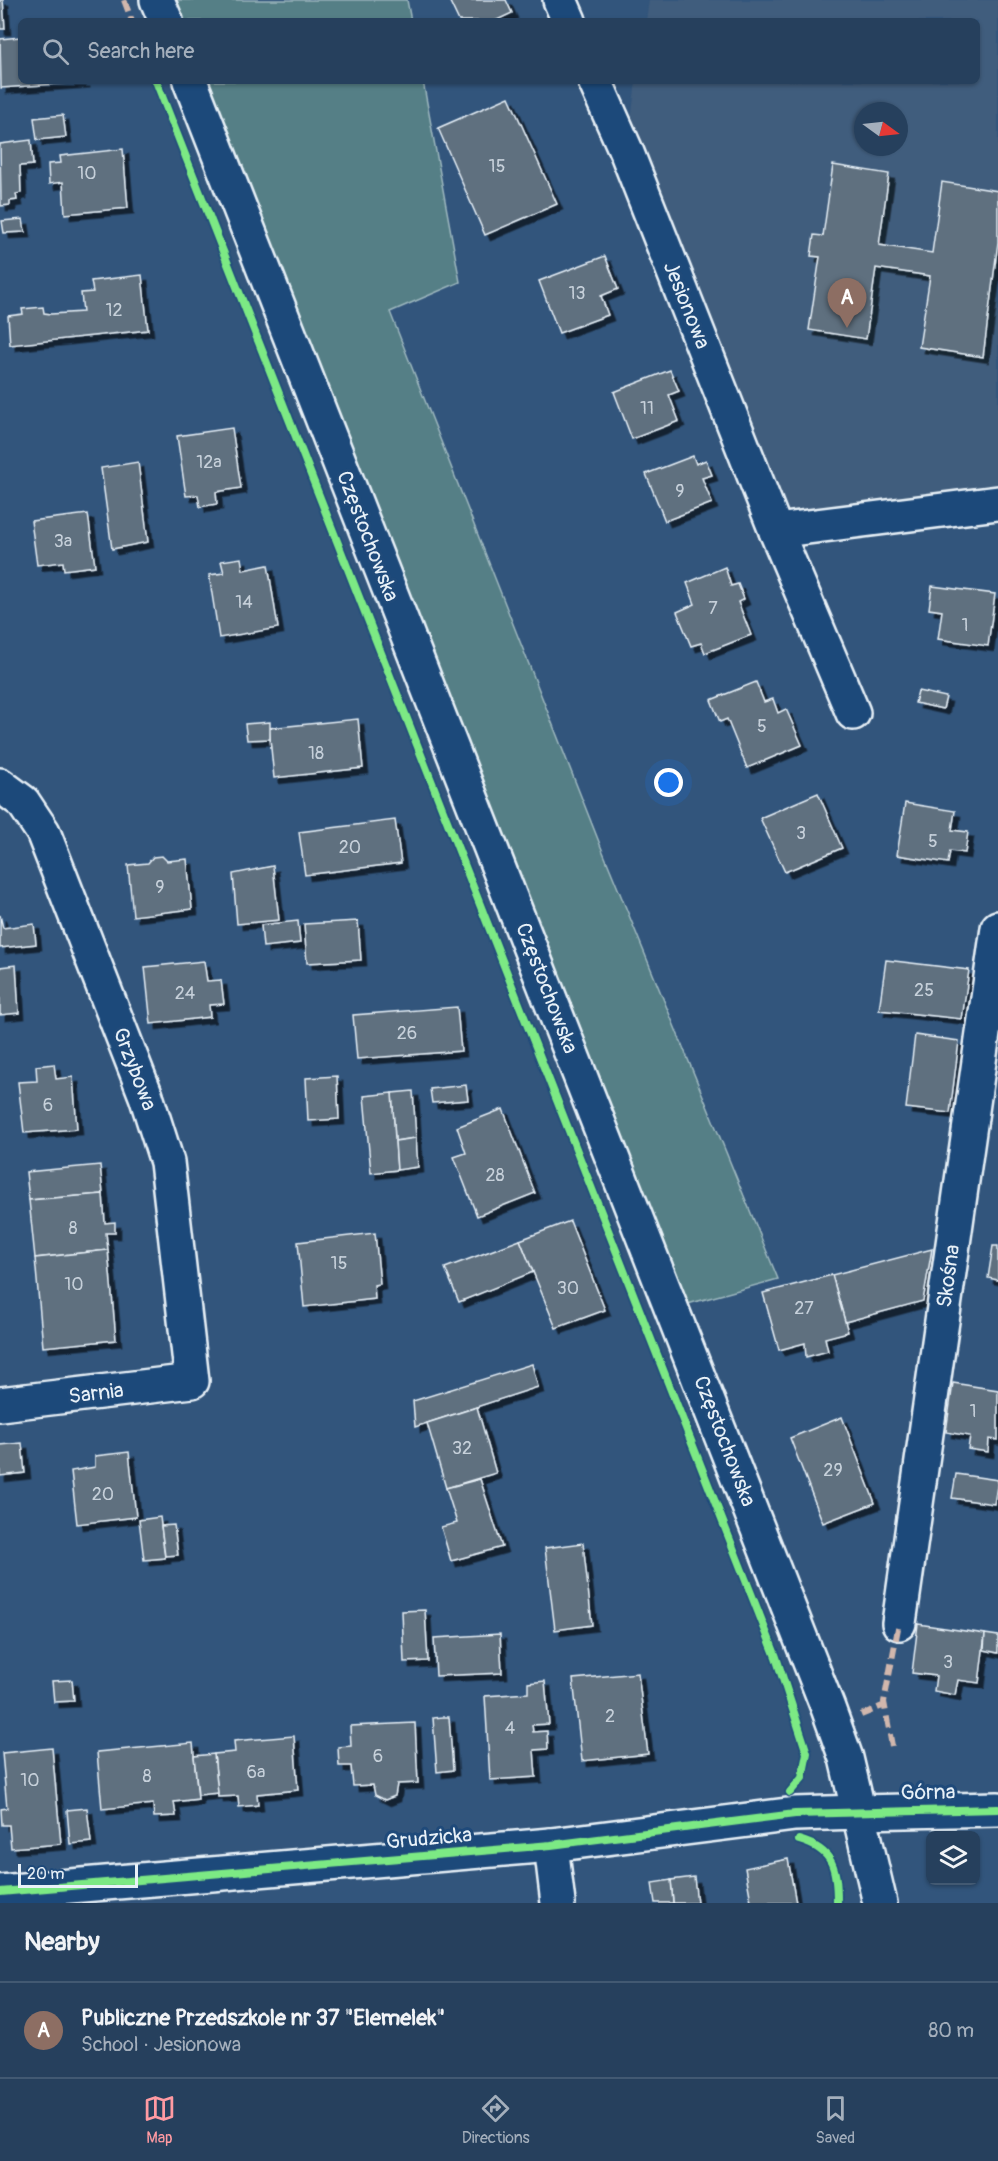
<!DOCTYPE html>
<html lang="en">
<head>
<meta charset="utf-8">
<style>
	body { margin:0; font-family:Pangolin,sans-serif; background:#324b66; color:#f1f3f6 }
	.controls { position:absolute; right:18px; bottom:18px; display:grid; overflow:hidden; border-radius:9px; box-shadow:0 2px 4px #0004 }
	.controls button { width:54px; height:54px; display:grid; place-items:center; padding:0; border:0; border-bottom:2px solid #425972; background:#26405d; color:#f1f3f6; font:30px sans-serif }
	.compass { position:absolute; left:854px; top:102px; width:54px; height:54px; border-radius:50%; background:#26405d; box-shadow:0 2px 4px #0004; rotate:105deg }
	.scale { position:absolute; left:18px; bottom:15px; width:120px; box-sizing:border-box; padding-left:6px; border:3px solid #e8f1f8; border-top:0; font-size:16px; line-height:21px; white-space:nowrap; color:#e8f1f8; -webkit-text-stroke:4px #1f4a7a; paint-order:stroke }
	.you { position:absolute; left:669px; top:783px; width:21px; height:21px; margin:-15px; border:4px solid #fff; border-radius:50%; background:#1a73e8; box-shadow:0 0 0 9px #1a73e833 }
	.badge { display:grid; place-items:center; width:39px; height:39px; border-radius:50%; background:#ff9aa2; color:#fff; font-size:20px; font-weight:700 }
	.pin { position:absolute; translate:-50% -50px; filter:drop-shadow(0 2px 3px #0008) }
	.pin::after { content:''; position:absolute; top:32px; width:21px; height:18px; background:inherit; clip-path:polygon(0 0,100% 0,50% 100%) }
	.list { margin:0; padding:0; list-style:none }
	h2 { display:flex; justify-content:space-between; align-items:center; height:78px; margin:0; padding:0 24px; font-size:26px }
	h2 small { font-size:20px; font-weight:400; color:#a4afbc }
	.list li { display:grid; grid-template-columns:39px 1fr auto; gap:18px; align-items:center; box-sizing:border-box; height:96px; padding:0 24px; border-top:2px solid #425972 }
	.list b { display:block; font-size:22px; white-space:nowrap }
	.list p { margin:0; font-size:20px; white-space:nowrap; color:#a4afbc }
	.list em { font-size:20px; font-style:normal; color:#a4afbc }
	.icon { flex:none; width:33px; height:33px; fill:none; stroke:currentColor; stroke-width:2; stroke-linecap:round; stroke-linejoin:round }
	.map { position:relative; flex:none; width:998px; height:1903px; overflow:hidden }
	.search { position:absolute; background:#26405d; box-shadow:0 2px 4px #0004; left:18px; right:18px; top:18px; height:66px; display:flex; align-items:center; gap:15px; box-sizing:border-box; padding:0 21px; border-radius:9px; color:#a4afbc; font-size:22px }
	.sheet { height:174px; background:#26405d }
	nav { display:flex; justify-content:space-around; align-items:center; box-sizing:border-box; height:84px; border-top:2px solid #425972; background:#26405d; font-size:16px; color:#a4afbc }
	nav a { display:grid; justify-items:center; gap:3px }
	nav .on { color:#ff9aa2 }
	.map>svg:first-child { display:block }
	.built { fill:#3f5d7d; fill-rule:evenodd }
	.green { fill:#557f86; stroke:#9eb8bf; stroke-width:1.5 }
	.building { fill:#5e6f7f; stroke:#e8f1f8; stroke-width:1.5; filter:url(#shadow) }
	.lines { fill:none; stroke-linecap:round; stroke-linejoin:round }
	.minor-casing { stroke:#e8f1f8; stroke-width:38 }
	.tertiary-casing { stroke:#e8f1f8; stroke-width:38 }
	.secondary-casing { stroke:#e8f1f8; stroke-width:38 }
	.minor { stroke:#1f4a7a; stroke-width:33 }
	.tertiary { stroke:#1f4a7a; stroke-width:33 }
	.secondary { stroke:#1f4a7a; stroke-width:33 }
	.quiet { stroke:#d1b7ad; stroke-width:6; stroke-dasharray:12 6; stroke-linecap:butt }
	.cycleway-casing { stroke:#1f4a7a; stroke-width:11 }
	.cycleway { stroke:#7ce984; stroke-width:8 }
	.labels { text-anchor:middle; stroke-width:6; stroke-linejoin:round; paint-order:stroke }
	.number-label { font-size:18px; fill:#c6d0da }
	.street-label { font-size:21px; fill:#e8f1f8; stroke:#1f4a7a }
</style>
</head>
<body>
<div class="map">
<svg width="998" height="1903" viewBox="0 0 998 1903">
	<defs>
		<filter id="shadow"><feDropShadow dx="5.5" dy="5.5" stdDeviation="0" flood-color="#0009"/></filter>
	</defs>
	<rect width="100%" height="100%" fill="#32557c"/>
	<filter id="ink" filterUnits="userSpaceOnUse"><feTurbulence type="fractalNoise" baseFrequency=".0167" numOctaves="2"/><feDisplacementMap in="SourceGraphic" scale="12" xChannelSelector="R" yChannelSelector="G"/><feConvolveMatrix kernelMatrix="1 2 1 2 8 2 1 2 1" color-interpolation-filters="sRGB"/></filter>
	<g filter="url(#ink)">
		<path class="built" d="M649 0H998V503L776 531 627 153 636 81H977V21H646ZM863 111H899V147H863Z"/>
		<g class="green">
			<path d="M157 0H407L411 21H166Z"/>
			<path d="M190 81H423L460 282 390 312 601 847 778 1279 673 1308Z"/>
		</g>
		<g class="building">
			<path d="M0 0H3L5 29H0Z"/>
			<path d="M449 0H506L512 13 495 21H459Z"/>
			<path d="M20 37 21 81 85 82 1 88 0 39Z"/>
			<path d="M509 97 557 204 485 235 438 128Z"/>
			<path d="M63 115 66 137 37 140 34 118Z"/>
			<path d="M31 140 33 165 20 166 21 193 16 194 17 200 10 201V205L1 206 0 144Z"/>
			<path d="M123 149 128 208 65 214 63 182 49 184 48 164 61 163 60 156Z"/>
			<path d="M833 165 889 174 879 245 932 253 942 182 998 191V242L983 357 919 347 930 276 876 268 866 339 809 330 820 257 811 256 814 235 823 236Z"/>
			<path d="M23 219 25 232 4 233 2 221Z"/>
			<path d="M605 256 618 289 601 296 608 315 559 333 539 281Z"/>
			<path d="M142 275 148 330 10 345 8 316 23 314 22 309 43 307 44 313 51 314 83 312 81 293 93 292 91 281Z"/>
			<path d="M670 370 679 391 669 395 679 421 632 439 614 392Z"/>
			<path d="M232 428 241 488 216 492 217 504 200 507 198 495 186 496 177 436Z"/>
			<path d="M693 456 696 464 706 460 712 475 702 478 712 503 665 521 646 474Z"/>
			<path d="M138 462 148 542 112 549 101 468Z"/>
			<path d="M88 514 95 566 64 570 63 562 37 565 31 521Z"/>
			<path d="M241 558 243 570 268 565 278 628 219 638 209 575 224 573 221 561Z"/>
			<path d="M725 567 731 586 738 584 744 599 738 602 751 635 705 653 701 643 691 646 677 612 695 604 687 583Z"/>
			<path d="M932 586 995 594 988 646 938 639 942 611 929 609Z"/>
			<path d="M756 682 764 702 773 699 778 713 786 709 802 745 747 768 727 719 720 722 711 700Z"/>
			<path d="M918 691 946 697 943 709 915 703Z"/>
			<path d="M358 719 363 768 274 778 269 728Z"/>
			<path d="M270 722V739L247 740 245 724Z"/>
			<path d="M818 793 842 848 785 872 760 818Z"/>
			<path d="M905 803 955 811 952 830 968 832 965 853 950 851 948 863 897 855Z"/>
			<path d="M395 820 401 863 305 875 299 832Z"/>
			<path d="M162 856 167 861 187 859 192 909 133 916 128 865 148 863 153 857Z"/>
			<path d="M273 866 279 920 237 924 233 874Z"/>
			<path d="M0 915 3 928 34 924 36 944 0 948Z"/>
			<path d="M298 921 300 943 263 947 261 925Z"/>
			<path d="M358 921 361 960 307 963 304 924Z"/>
			<path d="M886 960 969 970 962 1019 879 1010Z"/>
			<path d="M204 961 207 981 221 980 224 1004 209 1005 210 1017 151 1024 145 967Z"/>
			<path d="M16 965 19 1013 0 1015V967Z"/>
			<path d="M457 1007 461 1051 357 1059 353 1015Z"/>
			<path d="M915 1035 959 1041 950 1113 906 1108Z"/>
			<path d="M54 1064 56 1079 73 1077 77 1129 24 1133 18 1082 37 1081 36 1066Z"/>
			<path d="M337 1076 339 1119 308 1121 306 1078Z"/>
			<path d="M466 1085 468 1100 432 1103 430 1089Z"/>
			<path d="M413 1091 416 1138 395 1141 392 1093Z"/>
			<path d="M392 1093 397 1170 371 1173 364 1096Z"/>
			<path d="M503 1109 535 1193 477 1216 454 1157 466 1153 457 1127Z"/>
			<path d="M416 1138 418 1167 397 1170 395 1141Z"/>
			<path d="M100 1165 103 1194 29 1200 26 1172Z"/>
			<path d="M103 1194 105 1223 115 1222V1233H106L108 1250 35 1258 29 1200Z"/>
			<path d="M570 1221 605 1310 556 1328 520 1240Z"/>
			<path d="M375 1233 380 1284 374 1285 375 1299 304 1307 298 1242Z"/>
			<path d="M520 1240 533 1272 459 1302 445 1268Z"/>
			<path d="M993 1246H998V1280L988 1278Z"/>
			<path d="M932 1249 923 1301 845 1322 832 1275Z"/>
			<path d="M108 1250 116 1340 43 1347 35 1258Z"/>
			<path d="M832 1275 848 1332 825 1338 828 1351 806 1357 805 1343 779 1350 763 1293Z"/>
			<path d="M532 1364 538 1387 415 1427 413 1401Z"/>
			<path d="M953 1383 998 1390V1440L989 1439 988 1452 968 1449 970 1436 946 1432Z"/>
			<path d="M477 1407 496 1473 446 1488 427 1423Z"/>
			<path d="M842 1417 875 1503 823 1523 790 1438Z"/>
			<path d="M22 1443 25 1473 0 1476V1445Z"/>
			<path d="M129 1452 136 1517 77 1524 71 1471 95 1467V1456Z"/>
			<path d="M956 1474 998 1480 994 1504 952 1498Z"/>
			<path d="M480 1479 502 1547 451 1561 441 1527 457 1523 446 1488Z"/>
			<path d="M160 1517 165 1558 144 1560 139 1520Z"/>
			<path d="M174 1525 178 1555 165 1556 161 1526Z"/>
			<path d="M583 1543 592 1625 555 1630 545 1548Z"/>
			<path d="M425 1610 428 1661 404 1662 402 1611Z"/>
			<path d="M918 1624 985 1634 979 1683 958 1680 955 1695 934 1691 936 1676 912 1673Z"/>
			<path d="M500 1634 502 1673 436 1676 434 1638Z"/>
			<path d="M985 1634 998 1636V1653L984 1650Z"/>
			<path d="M638 1673 648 1754 582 1761 573 1679Z"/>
			<path d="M72 1680 74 1701 54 1702 52 1681Z"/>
			<path d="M545 1681 549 1724 532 1725 533 1732 547 1731 548 1749 534 1750 536 1777 490 1780 485 1696 528 1693V1683Z"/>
			<path d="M443 1717H449L453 1770 437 1772 433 1718Z"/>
			<path d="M415 1723 418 1783 397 1784 395 1796 385 1800 375 1795 373 1785 353 1786 351 1766H339L338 1747 351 1746 350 1726Z"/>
			<path d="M294 1736 298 1790 257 1794 258 1805 239 1807 238 1796 218 1797 214 1754 235 1752 234 1741Z"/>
			<path d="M193 1743 198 1799 174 1802 176 1816 154 1817 153 1804 102 1809 97 1752Z"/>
			<path d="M52 1748 61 1844 11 1848 9 1825H2L1 1809 7 1808 2 1753Z"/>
			<path d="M214 1754 218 1793 198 1795 194 1756Z"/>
			<path d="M87 1808 91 1842 70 1844 67 1810Z"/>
			<path d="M788 1859 796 1903H741L751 1901 745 1868Z"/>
			<path d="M694 1877 697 1903H673L671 1880Z"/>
			<path d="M671 1880 673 1903H655L652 1883Z"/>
		</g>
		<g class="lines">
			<defs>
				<g id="minor">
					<path d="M560 0 569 21"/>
					<path d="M595 81 627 153 776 531 853 713"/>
					<path d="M776 531 998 503"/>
					<path d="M0 785 23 802 43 832 146 1096 167 1162 192 1381 0 1404"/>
					<path d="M899 1623 998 928"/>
					<path d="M551 1845 558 1903"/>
					<path d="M0 1892 551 1845 795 1814 859 1812"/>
				</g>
				<path id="tertiary" d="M859 1812 998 1809"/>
				<g id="secondary">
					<path d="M157 0 166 21"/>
					<path d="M190 81 828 1708 846 1758 880 1903"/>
				</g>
			</defs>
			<use href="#minor" class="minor-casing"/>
			<use href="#tertiary" class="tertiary-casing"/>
			<use href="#secondary" class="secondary-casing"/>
			<use href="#minor" class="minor"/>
			<use href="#tertiary" class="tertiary"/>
			<use href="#secondary" class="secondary"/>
			<g class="quiet">
				<path d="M124 0 132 21"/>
				<path d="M861 1715 885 1705"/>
				<path d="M892 1746 884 1702 899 1623"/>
			</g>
			<defs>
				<g id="cycleway">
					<path d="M156 81 776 1657 807 1753 802 1778 790 1792"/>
					<path d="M799 1840C835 1850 837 1870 837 1903"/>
					<path d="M0 1892 551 1845 795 1814 998 1809"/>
				</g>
			</defs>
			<use href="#cycleway" class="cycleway-casing"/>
			<use href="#cycleway" class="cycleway"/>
		</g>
	</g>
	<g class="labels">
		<g class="number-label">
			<text x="497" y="172">15</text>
			<text x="87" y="179">10</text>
			<text x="577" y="299">13</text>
			<text x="114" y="316">12</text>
			<text x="647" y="414">11</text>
			<text x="209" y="468">12a</text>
			<text x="680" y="497">9</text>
			<text x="63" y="547">3a</text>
			<text x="244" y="608">14</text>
			<text x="713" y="614">7</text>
			<text x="965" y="631">1</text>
			<text x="762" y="732">5</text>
			<text x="316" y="759">18</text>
			<text x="801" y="839">3</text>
			<text x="933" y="847">5</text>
			<text x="350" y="853">20</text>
			<text x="160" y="893">9</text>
			<text x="924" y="996">25</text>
			<text x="185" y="999">24</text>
			<text x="407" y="1039">26</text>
			<text x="48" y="1111">6</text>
			<text x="495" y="1181">28</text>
			<text x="73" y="1234">8</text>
			<text x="339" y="1269">15</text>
			<text x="74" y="1290">10</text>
			<text x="568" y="1294">30</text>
			<text x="804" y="1314">27</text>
			<text x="973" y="1417">1</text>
			<text x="462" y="1454">32</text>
			<text x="833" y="1476">29</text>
			<text x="103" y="1500">20</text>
			<text x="948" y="1668">3</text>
			<text x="610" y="1722">2</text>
			<text x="510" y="1734">4</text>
			<text x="378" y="1762">6</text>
			<text x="256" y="1778">6a</text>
			<text x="147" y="1782">8</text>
			<text x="30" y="1786">10</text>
		</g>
		<g class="street-label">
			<text transform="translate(687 305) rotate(68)" y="7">Jesionowa</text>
			<text transform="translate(368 536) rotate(69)" y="7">Częstochowska</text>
			<text transform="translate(547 988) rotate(69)" y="7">Częstochowska</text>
			<text transform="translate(135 1069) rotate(69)" y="7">Grzybowa</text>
			<text transform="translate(948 1276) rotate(-82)" y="7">Skośna</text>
			<text transform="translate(96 1393) rotate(-7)" y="7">Sarnia</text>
			<text transform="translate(725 1441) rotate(69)" y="7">Częstochowska</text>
			<text transform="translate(928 1792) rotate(-1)" y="7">Górna</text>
			<text transform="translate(429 1838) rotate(-5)" y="7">Grudzicka</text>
		</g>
	</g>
</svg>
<div class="controls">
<button><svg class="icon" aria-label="layers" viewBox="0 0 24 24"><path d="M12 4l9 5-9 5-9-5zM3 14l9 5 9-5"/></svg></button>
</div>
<svg class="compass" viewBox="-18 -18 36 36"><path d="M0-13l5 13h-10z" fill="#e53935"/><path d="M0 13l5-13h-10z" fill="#a4afbc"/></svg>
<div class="scale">20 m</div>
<div class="you"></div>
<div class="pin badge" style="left:847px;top:328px;background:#8d6e63">A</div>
<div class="search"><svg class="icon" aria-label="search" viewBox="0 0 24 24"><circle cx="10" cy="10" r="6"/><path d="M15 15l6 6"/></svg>Search here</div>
</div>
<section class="sheet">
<h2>Nearby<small></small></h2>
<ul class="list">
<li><span class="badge" style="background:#8d6e63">A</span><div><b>Publiczne Przedszkole nr 37 &quot;Elemelek&quot;</b><p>School · Jesionowa</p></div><em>80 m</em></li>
</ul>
</section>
<nav>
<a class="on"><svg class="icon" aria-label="map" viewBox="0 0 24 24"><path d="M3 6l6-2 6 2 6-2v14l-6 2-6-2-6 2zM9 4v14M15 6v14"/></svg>Map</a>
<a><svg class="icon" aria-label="directions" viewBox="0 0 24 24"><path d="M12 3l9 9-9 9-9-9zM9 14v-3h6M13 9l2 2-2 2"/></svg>Directions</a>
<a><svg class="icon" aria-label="saved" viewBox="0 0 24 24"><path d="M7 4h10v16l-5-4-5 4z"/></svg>Saved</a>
</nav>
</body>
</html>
